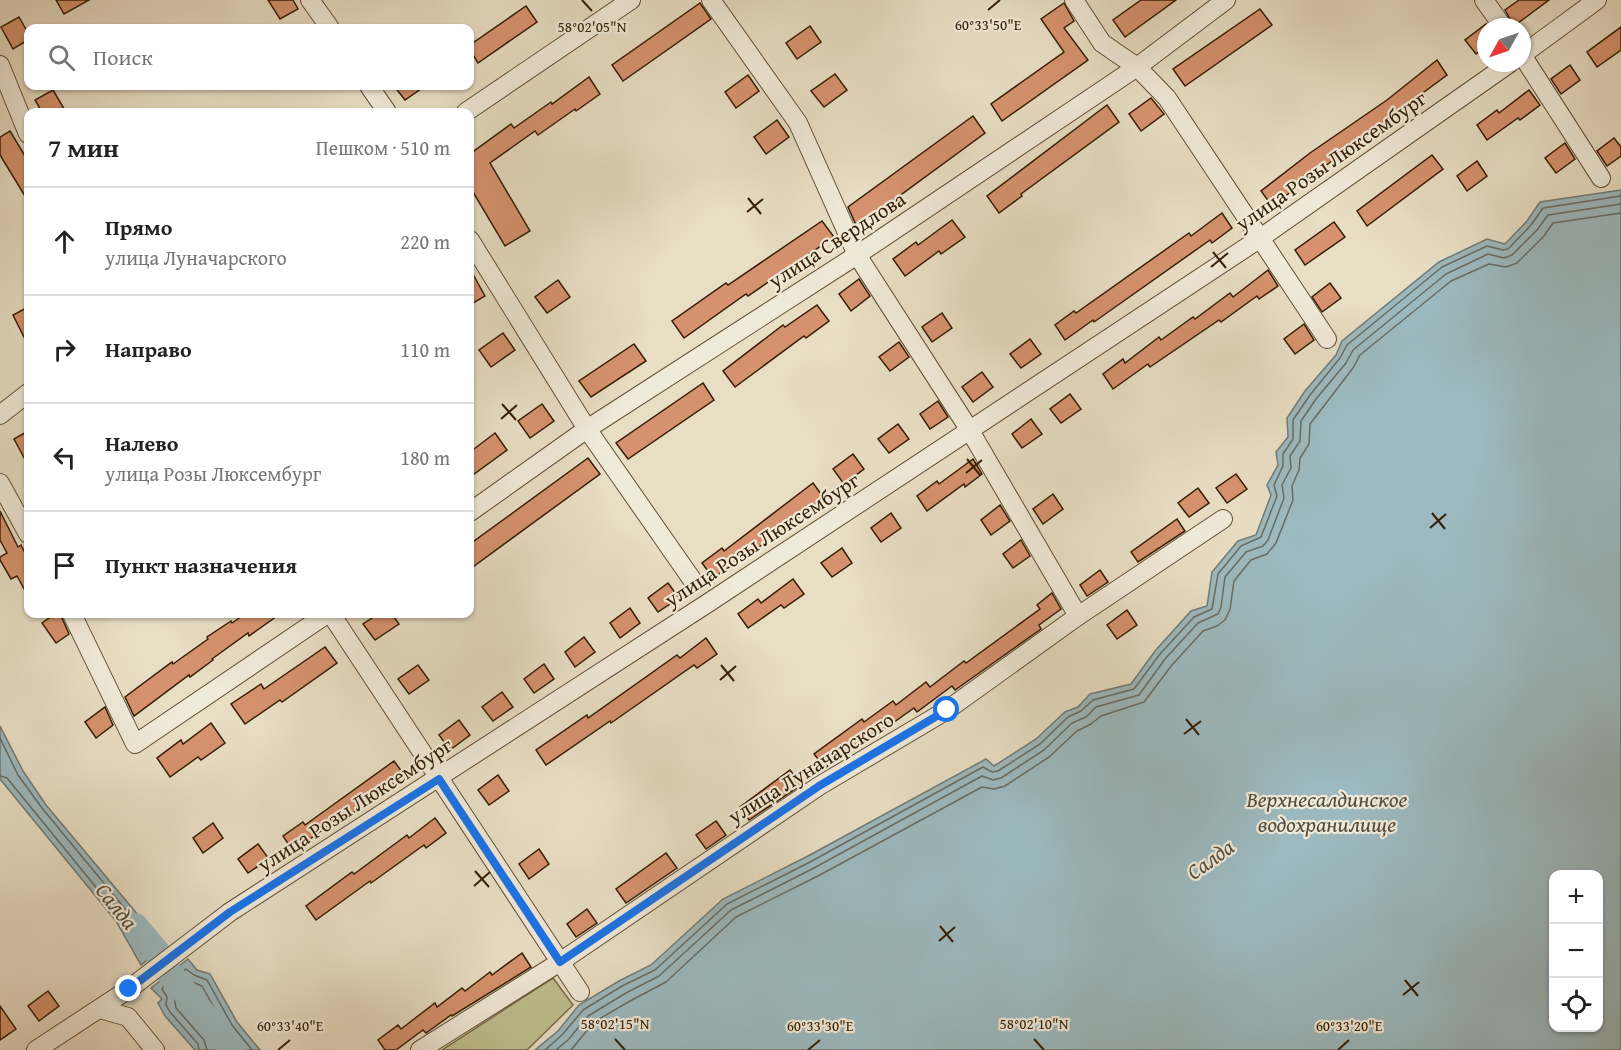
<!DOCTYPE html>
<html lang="ru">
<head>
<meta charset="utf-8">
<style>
	body { margin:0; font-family:"Gentium Book Plus",serif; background:#f2f2f2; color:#222 }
	.controls { position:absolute; right:18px; bottom:18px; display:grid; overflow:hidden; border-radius:12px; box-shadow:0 2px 4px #0004 }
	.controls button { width:54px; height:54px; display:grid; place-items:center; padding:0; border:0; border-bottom:2px solid #e0e0e0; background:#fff; color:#222; font:30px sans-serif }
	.compass { position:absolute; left:1477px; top:18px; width:54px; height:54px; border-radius:50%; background:#fff; box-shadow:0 2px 4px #0004; rotate:230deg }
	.stop { position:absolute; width:18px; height:18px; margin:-14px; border:4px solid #1a73e8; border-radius:50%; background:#fff }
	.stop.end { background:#1a73e8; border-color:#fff; box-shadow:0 2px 6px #0008 }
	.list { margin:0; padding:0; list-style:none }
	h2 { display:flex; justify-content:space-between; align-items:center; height:78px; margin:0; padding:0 24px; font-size:26px }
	h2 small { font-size:20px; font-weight:400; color:#767676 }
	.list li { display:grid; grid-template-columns:39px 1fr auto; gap:18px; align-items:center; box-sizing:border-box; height:108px; padding:0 24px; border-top:2px solid #e0e0e0 }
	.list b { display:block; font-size:22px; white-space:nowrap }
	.list p { margin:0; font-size:20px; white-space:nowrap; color:#767676 }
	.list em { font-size:20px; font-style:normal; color:#767676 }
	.icon { flex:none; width:33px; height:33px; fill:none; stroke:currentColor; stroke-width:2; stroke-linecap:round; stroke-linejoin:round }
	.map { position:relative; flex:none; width:1621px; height:1050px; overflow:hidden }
	.search { position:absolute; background:#fff; box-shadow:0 2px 4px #0004; left:24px; top:24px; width:450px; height:66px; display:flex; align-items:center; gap:15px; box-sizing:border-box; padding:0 21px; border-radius:12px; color:#767676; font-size:22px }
	.panel { position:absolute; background:#fff; box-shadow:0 2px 4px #0004; left:24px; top:108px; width:450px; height:510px; border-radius:12px }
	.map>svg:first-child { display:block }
	.green { fill:#bebf8f; stroke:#7a6e4a; stroke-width:1.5 }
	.water { fill:#9cb9bf; stroke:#737b74; stroke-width:1.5; fill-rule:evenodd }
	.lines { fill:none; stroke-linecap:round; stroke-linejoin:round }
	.shore { stroke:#686c62; stroke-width:1.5 }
	.river { stroke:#9cb9bf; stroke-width:26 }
	.building { fill:#d6926e; stroke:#351e04; stroke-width:1.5 }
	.minor-casing { stroke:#624e34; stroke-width:20 }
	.minor { stroke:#f0ead9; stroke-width:18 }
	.route { stroke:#1a73e8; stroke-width:8 }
	.ticks { fill:none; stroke:#351e04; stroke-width:2 }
	.labels { text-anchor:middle; stroke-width:4.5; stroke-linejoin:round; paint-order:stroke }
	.street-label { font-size:21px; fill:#351e04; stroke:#f0ead9 }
	.water-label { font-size:22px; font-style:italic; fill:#544c3c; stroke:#f0ead9 }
	.ticks-label { font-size:15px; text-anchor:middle; fill:#351e04; stroke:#f0ead9; stroke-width:4.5; stroke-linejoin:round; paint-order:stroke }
</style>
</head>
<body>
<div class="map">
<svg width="1621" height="1050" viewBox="0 0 1621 1050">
	<rect width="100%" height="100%" fill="#e8dec4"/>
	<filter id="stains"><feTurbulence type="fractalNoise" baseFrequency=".00333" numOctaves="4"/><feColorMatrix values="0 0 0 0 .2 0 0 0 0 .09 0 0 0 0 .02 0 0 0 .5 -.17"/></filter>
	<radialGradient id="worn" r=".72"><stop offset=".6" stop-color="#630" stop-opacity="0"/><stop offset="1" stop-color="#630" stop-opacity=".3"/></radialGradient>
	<path class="green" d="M553 978 573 1005 527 1050H442Z"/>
	<g class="water">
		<path d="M1621 190V1050H535L558 1031 579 1005 619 981 651 965 723 899 808 856 986 759 994 766 1036 739 1065 712 1078 707 1090 694 1131 684 1155 651 1191 611 1207 606 1212 572 1238 541 1256 535 1271 495 1267 485 1278 465 1276 452 1288 437 1287 418 1305 391 1336 355 1342 341 1439 262 1487 239 1505 244 1527 221 1540 202ZM1554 874H1598V1028H1554Z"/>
		<path d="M0 726 23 771 46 805 164 946 141 965 116 921 0 779Z"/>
		<path d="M188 959 197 970 210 974 237 1022 260 1050H195L165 1016 158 1003 162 999 151 988Z"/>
	</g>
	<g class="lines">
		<g class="shore">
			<path d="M0 738 18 775 42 808 154 944V948L145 954H142L121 918 7 778 0 776"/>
			<path d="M188 990 196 994 216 1031 215 1035 211 1034 185 1004 184 992Z"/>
			<path d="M199 1050 198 1044 170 1012 166 1005 167 997 162 989 163 987 186 969 194 975 207 980 232 1025 252 1050"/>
			<path d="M207 1050 204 1040 176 1008 173 989 185 979 202 986 226 1029 242 1050"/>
			<path d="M545 1050 562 1035 583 1010 622 986 655 970 727 904 810 862 983 767 992 772 998 771 1040 744 1068 717 1081 711 1093 700 1134 689 1160 654 1194 617 1212 609 1218 574 1241 546 1261 537 1277 496 1274 485 1283 466V454L1293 439V420L1310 395 1340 358 1347 345 1442 267 1487 246 1503 250 1508 249 1531 225 1543 208 1621 196"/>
			<path d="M556 1050 568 1040 588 1016 626 993 659 976 731 910 814 868 982 776 993 780 1001 778 1044 750 1072 723 1086 717 1096 707 1139 695 1165 659 1198 623 1218 614 1221 607 1225 577 1246 552 1263 546 1268 540 1284 498 1282 485 1291 468 1290 456 1300 441 1301 421 1316 399 1346 363 1353 350 1446 274 1488 254 1504 258 1512 255 1537 230 1548 215 1621 204"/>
			<path d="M571 1050 594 1022 630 1001 666 982 736 917 818 876 982 787 994 789 1005 786 1049 757 1077 731 1091 724 1101 716 1144 702 1172 665 1203 631 1217 626 1225 620 1230 609 1234 581 1251 560 1267 554 1276 543 1293 500 1292 486 1299 470 1300 458 1309 444 1310 424 1353 368 1360 355 1451 281 1489 264 1506 267 1517 263 1544 236 1553 223 1621 213"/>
		</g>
		<path class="river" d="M135 926 157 952 161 963 233 1050"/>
	</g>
	<g class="building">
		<path d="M56 0H89L64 14Z"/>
		<path d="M268 0H293L298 9 280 19Z"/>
		<path d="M1141 0H1176L1125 37 1113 20Z"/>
		<path d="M1519 0H1549L1514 26 1505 10Z"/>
		<path d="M700 3 711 19 623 81 612 65Z"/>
		<path d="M1064 3 1074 21 1064 28 1088 60 1002 121 991 104 1064 52 1041 19Z"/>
		<path d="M526 6 537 22 478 63 470 50V45Z"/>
		<path d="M1260 9 1272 25 1185 86 1173 69Z"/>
		<path d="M19 17 28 33V40L13 49 1 27Z"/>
		<path d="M1486 24V47L1476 54 1465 40Z"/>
		<path d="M810 26 821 42 797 59 786 43Z"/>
		<path d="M1621 27V50L1597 67 1587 52Z"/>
		<path d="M1437 60 1447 75 1416 98 1417 99 1393 118 1291 190 1292 191 1272 206 1261 191 1310 153 1387 100Z"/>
		<path d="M1570 65 1580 80 1561 94 1551 79Z"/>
		<path d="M835 74 847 90 824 107 811 91Z"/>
		<path d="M748 75 759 91 736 108 725 92Z"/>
		<path d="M589 77 600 94 576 111 575 109 538 135 535 131 490 163 530 231 505 246 470 187V154L511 124 514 128 551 102 552 104Z"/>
		<path d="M394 86H425L405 100Z"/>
		<path d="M53 90 66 112H42L35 100Z"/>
		<path d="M1529 90 1540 105 1520 120 1518 118 1487 140 1477 125 1497 110 1499 113Z"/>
		<path d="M1151 98 1164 114 1141 131 1129 114Z"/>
		<path d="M1107 105 1119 122 1021 194 1022 196 999 213 987 196Z"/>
		<path d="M973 116 985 133 857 227 848 207Z"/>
		<path d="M777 120 789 137 766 154 754 137Z"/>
		<path d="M10 131 28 161V201L0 155V137Z"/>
		<path d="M1614 138 1621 147V156L1607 166 1597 151Z"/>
		<path d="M1565 143 1575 159 1556 173 1545 158Z"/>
		<path d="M1432 155 1443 169 1367 226 1357 211Z"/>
		<path d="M1477 161 1487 176 1467 191 1457 176Z"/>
		<path d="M1222 213 1232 228 1212 243 1210 240 1094 322 1093 320 1065 340 1055 325 1074 311 1076 313 1189 233 1191 236Z"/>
		<path d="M952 220 965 237 941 254 939 251 905 276 893 259 916 242 918 245Z"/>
		<path d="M822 221 834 237 748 296 746 294 684 338 672 321 726 283 728 285Z"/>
		<path d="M1334 222 1345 237 1305 265 1295 250Z"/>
		<path d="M470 269 485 296 470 305Z"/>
		<path d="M1268 270 1278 286 1259 299 1257 296 1221 322 1219 320 1150 367 1148 364 1113 389 1103 374 1123 359 1125 363 1159 337 1161 340 1193 317 1195 319 1230 293 1233 297Z"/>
		<path d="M859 279 870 296 851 311 839 294Z"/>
		<path d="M558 280 570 297 547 313 535 297Z"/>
		<path d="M1330 283 1341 298 1322 312 1312 297Z"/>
		<path d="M817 305 829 321 806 338 804 336 735 387 723 371 783 325 785 327Z"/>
		<path d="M28 307V345L13 315Z"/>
		<path d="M942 313 952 328 932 342 922 327Z"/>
		<path d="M1304 324 1314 340 1295 354 1284 339Z"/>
		<path d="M503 333 515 350 491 367 479 350Z"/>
		<path d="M1030 339 1041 354 1021 368 1010 354Z"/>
		<path d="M899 342 909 357 890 371 879 357Z"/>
		<path d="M634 344 646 361 591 397 579 381Z"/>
		<path d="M982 372 993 387 973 402 962 387Z"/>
		<path d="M703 383 714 400 628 459 616 443Z"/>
		<path d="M1070 394 1081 409 1061 423 1050 409Z"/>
		<path d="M938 401 948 417 930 429 920 414Z"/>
		<path d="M542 404 554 421 530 438 518 421Z"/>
		<path d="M1031 419 1042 434 1022 448 1012 434Z"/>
		<path d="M898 424 909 439 889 453 878 439Z"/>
		<path d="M28 431V465L14 439Z"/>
		<path d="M495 433 507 450 470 477V452Z"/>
		<path d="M853 454 864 469 844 484 833 469Z"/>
		<path d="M588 458 600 474 470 569V544Z"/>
		<path d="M973 459 982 474 965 487 964 484 927 511 917 496 937 481 939 484Z"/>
		<path d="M1236 474 1247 489 1227 503 1216 488Z"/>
		<path d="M813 483 824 498 765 543 713 578 702 563 722 548 724 551Z"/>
		<path d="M1198 488 1209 503 1189 517 1178 503Z"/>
		<path d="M1053 494 1063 509 1043 524 1033 509Z"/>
		<path d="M1000 505 1010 521 991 535 981 520Z"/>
		<path d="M0 511 18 547 21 545 28 559V596L17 576 11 579 0 560V557L7 553 0 540Z"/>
		<path d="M891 513 901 528 881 542 871 528Z"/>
		<path d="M1177 519 1185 531 1138 562 1131 552Z"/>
		<path d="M1021 540 1030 556 1013 568 1003 554Z"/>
		<path d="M842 548 852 563 832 577 821 563Z"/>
		<path d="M1100 570 1108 582 1087 596 1080 585Z"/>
		<path d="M793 579 804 594 784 608 781 605 748 628 738 614 758 599 761 603Z"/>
		<path d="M668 583 679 598 658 612 648 598Z"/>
		<path d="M1052 593 1061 609 1039 625 1041 629 955 690 952 686 917 712 914 708 883 730 881 727 825 768 814 754 862 719 864 722 893 701 896 705 926 682 930 687 964 661 966 663 1040 609 1037 605Z"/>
		<path d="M630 608 640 623 620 638 610 623Z"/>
		<path d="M1127 610 1137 625 1117 639 1107 625Z"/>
		<path d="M55 614H58L62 618 69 634 56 643 42 623Z"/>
		<path d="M245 614H280L249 636 248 633 212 659 213 660 190 677 189 675 134 716 125 697 172 662 173 664 208 639 207 637 231 621 232 623Z"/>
		<path d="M378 614H392L399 624 375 640 363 624Z"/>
		<path d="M584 637 595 652 575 667 565 652Z"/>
		<path d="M706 638 717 654 697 668 694 665 611 723 610 721 546 765 536 750 587 715 588 718 677 655 680 658Z"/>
		<path d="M325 647 337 663 282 702 280 700 245 724 231 704 261 684 264 689Z"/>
		<path d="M544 664 554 679 534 693 524 679Z"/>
		<path d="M418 665 429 680 409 694 398 679Z"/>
		<path d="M502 692 513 707 493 721 482 707Z"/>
		<path d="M105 707 113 725 96 738 85 722Z"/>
		<path d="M459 720 470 735 450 750 439 735Z"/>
		<path d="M211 723 225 743 201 760 198 757 170 777 157 758 181 740 183 744Z"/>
		<path d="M394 761 405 776 356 811 330 828 328 826 293 851 283 836 303 822 305 825Z"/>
		<path d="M790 770 801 785 749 820 740 807Z"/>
		<path d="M498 775 509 791 489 805 478 790Z"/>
		<path d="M435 818 446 833 426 848 424 845 371 883 370 881 316 920 306 906 352 872 354 874 407 835 409 838Z"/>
		<path d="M716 821 726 835 706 849 696 835Z"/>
		<path d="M213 823 223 838 203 853 193 838Z"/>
		<path d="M258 844 269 859 248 873 238 859Z"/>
		<path d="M539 849 549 864 529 879 519 864Z"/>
		<path d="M666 853 677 868 626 903 616 889Z"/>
		<path d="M587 909 597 923 576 937 567 924Z"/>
		<path d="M522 953 531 967 452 1016 451 1015 426 1033 423 1030 396 1050H385L378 1040 398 1025 401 1029 435 1003 437 1007 462 988 465 991 490 972 492 975Z"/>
		<path d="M48 991 59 1006 39 1021 28 1006Z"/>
		<path d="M0 1006 16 1029 0 1040Z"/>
	</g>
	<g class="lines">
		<defs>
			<g id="minor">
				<path d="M310 0 330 28"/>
				<path d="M711 0 798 123 857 255 969 429 1078 616"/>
				<path d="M1074 0 1102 43 1137 67 1167 98 1327 339"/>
				<path d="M1484 0 1503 27"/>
				<path d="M1522 55 1601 178"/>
				<path d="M1522 55 1597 0"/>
				<path d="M0 65 28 134"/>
				<path d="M369 86 387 112"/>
				<path d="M466 112 631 0"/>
				<path d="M470 240 587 429 693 581"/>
				<path d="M0 415 28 393"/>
				<path d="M0 483 28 534"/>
				<path d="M470 512 587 429 857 255 1137 67 1226 0"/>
				<path d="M72 614 135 744 327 614"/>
				<path d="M331 614 580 992"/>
				<path d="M100 1009 128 1017 155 1050"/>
				<path d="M36 1050 129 989 230 912 708 603 1259 239 1510 63"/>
				<path d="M420 1050 560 962 819 786 947 710 1078 616 1223 519"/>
			</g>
		</defs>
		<use href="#minor" class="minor-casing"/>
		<use href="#minor" class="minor"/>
	</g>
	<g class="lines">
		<path class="route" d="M129 989 230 912 439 779 560 962 819 786 947 710"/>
	</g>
	<path class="ticks" d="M582 0 592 11M988 10 1000 0M748 198 761 214M747 212 763 199M1213 252 1226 268M1211 267 1228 253M502 404 516 420M501 419 517 405M967 459 980 475M966 473 982 460M1432 513 1445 529M1430 528 1446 514M721 665 734 681M720 680 736 666M1186 719 1199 735M1184 734 1201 721M475 871 489 887M474 886 490 872M940 926 953 942M939 941 955 927M1405 980 1418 996M1403 995 1419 982M615 1039 625 1050M1034 1039 1044 1050M278 1050 290 1040M808 1050 820 1040M1338 1050 1349 1040"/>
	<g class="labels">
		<g class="street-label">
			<text transform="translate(1331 161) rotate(-35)" y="7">улица Розы Люксембург</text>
			<text transform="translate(837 240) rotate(-33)" y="7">улица Свердлова</text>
			<text transform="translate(762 540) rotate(-33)" y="7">улица Розы Люксембург</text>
			<text transform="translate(811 768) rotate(-32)" y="7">улица Луначарского</text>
			<text transform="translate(355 805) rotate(-33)" y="7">улица Розы Люксембург</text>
		</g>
		<g class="water-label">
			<text x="1327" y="807">Верхнесалдинское<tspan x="1327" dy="25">водохранилище</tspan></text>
			<text transform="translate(1210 859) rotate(-36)" y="8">Салда</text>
			<text transform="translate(117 906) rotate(51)" y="8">Салда</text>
		</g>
	</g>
	<g class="ticks-label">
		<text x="988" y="30">60°33'50"E</text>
		<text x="592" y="32">58°02'05"N</text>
		<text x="615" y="1029">58°02'15"N</text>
		<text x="1034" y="1029">58°02'10"N</text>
		<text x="290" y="1031">60°33'40"E</text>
		<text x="820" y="1031">60°33'30"E</text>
		<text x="1349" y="1031">60°33'20"E</text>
	</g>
	<rect width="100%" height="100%" filter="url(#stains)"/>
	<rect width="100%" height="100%" fill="url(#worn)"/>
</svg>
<div class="controls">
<button>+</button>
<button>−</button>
<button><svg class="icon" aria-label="locate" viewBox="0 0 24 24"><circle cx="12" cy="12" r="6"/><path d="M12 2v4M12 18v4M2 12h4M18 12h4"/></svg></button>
</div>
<svg class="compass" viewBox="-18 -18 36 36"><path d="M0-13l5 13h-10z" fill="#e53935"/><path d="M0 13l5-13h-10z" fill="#767676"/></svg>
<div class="stop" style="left:947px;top:710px"></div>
<div class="stop end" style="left:129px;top:989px"></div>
<div class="search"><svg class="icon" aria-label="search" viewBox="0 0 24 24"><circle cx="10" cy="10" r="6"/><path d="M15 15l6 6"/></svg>Поиск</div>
<section class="panel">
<h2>7 мин<small>Пешком · 510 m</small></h2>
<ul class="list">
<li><svg class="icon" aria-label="ahead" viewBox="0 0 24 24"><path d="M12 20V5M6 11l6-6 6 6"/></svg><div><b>Прямо</b><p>улица Луначарского</p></div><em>220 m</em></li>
<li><svg class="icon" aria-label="right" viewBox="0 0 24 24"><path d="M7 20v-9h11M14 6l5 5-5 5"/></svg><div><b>Направо</b></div><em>110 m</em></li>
<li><svg class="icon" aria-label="left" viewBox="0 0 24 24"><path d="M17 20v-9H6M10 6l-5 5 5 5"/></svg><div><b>Налево</b><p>улица Розы Люксембург</p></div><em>180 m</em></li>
<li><svg class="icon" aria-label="arrive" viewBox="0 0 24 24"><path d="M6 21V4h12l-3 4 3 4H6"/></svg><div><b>Пункт назначения</b></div></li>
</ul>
</section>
</div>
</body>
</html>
